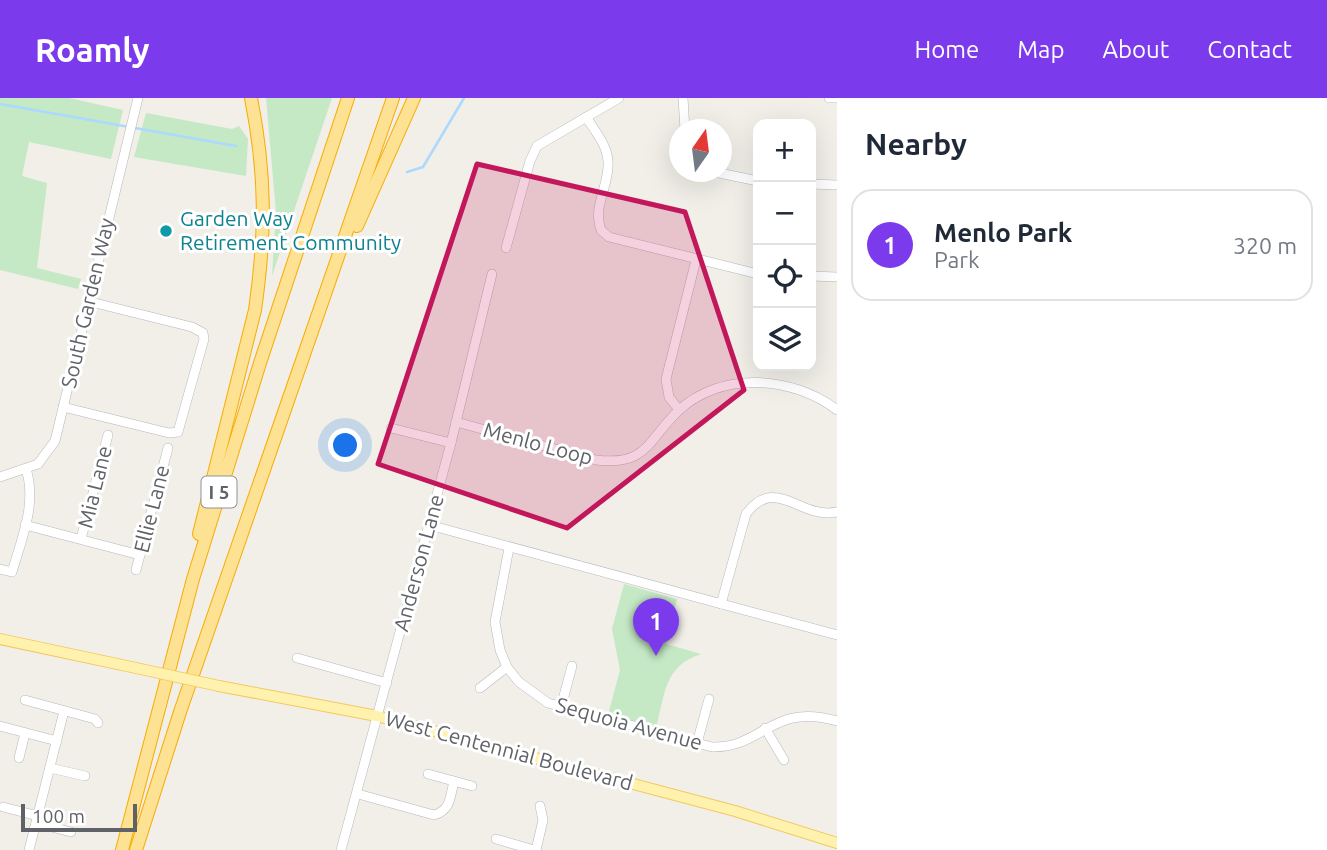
<!DOCTYPE html>
<html lang="en">
<head>
<meta charset="utf-8">
<style>
	body { margin:0; font-family:Ubuntu,sans-serif; background:#f6f6f7; color:#1f2937 }
	.controls { position:absolute; right:21px; top:21px; display:grid; overflow:hidden; border-radius:14px; box-shadow:0 7px 28px #0002 }
	.controls button { width:63px; height:63px; display:grid; place-items:center; padding:0; border:0; border-bottom:2px solid #e0e1e3; background:#fff; color:#1f2937; font:35px sans-serif }
	.compass { position:absolute; left:669px; top:21px; width:63px; height:63px; border-radius:50%; background:#fff; box-shadow:0 7px 28px #0002; rotate:14deg }
	.scale { position:absolute; left:21px; bottom:18px; width:116px; box-sizing:border-box; padding-left:7px; border:4px solid #5f6368; border-top:0; font-size:19px; line-height:24px; white-space:nowrap; color:#5f6368; -webkit-text-stroke:5px #fff; paint-order:stroke }
	.you { position:absolute; left:346px; top:348px; width:24px; height:24px; margin:-18px; border:5px solid #fff; border-radius:50%; background:#1a73e8; box-shadow:0 0 0 10px #1a73e833 }
	.badge { display:grid; place-items:center; width:46px; height:46px; border-radius:50%; background:#7c3aed; color:#fff; font-size:23px; font-weight:700 }
	.pin { position:absolute; translate:-50% -58px; filter:drop-shadow(0 2px 4px #0008) }
	.pin::after { content:''; position:absolute; top:37px; width:24px; height:21px; background:inherit; clip-path:polygon(0 0,100% 0,50% 100%) }
	.list { margin:0; padding:0; list-style:none }
	h2 { display:flex; justify-content:space-between; align-items:center; height:91px; margin:0; padding:0 28px; font-size:30px }
	h2 small { font-size:23px; font-weight:400; color:#747a83 }
	.list li { display:grid; grid-template-columns:46px 1fr auto; gap:21px; align-items:center; box-sizing:border-box; height:112px; margin:0 14px 14px; padding:0 14px; border:2px solid #e0e1e3; border-radius:21px }
	.list b { display:block; font-size:26px; white-space:nowrap }
	.list p { margin:0; font-size:23px; white-space:nowrap; color:#747a83 }
	.list em { font-size:23px; font-style:normal; color:#747a83 }
	.icon { flex:none; width:38px; height:38px; fill:none; stroke:currentColor; stroke-width:2; stroke-linecap:round; stroke-linejoin:round }
	.map { position:relative; flex:none; width:837px; height:752px; overflow:hidden }
	header { display:flex; align-items:center; gap:42px; box-sizing:border-box; height:98px; padding:0 35px; background:#7c3aed; color:#fff }
	header strong { font-size:33px }
	nav { display:flex; gap:38px; margin-inline-start:auto; font-size:24px }
	main { display:flex }
	aside { flex:1; background:#fff }
	.map>svg:first-child { display:block }
	.green { fill:#c5e8c5 }
	.lines { fill:none; stroke-linecap:round; stroke-linejoin:round }
	.stream { stroke:#aadaff; stroke-width:2.5 }
	.minor-casing { stroke:#b5b8bc; stroke-width:10 }
	.major-casing { stroke:#f2c960; stroke-width:12 }
	.highway-casing { stroke:#f9ab00; stroke-width:14 }
	.minor { stroke:#fff; stroke-width:9 }
	.major { stroke:#fff2af; stroke-width:10 }
	.highway { stroke:#fde293; stroke-width:12 }
	.major-bridge-casing { stroke:#f2c960; stroke-width:12; stroke-linecap:butt }
	.major-bridge { stroke:#fff2af; stroke-width:10 }
	.marked { fill:#c2185b; fill-opacity:0.2; stroke:#c2185b; stroke-width:5; stroke-linejoin:round }
	.culture-dot { fill:#0f9aa8; stroke:#fff; stroke-width:2.5 }
	.labels { text-anchor:middle; stroke-width:6; stroke-linejoin:round; paint-order:stroke }
	.shield { fill:#fff; stroke:#8f9295; stroke-width:2 }
	.shield-label { font-size:19px; font-weight:bold; fill:#5f6368 }
	.culture-label { font-size:21px; fill:#0d838f; stroke:#fff; text-anchor:start }
	.street-label { font-size:21px; fill:#5f6368; stroke:#fff }
</style>
</head>
<body>
<header>
<strong>Roamly</strong>
<nav><a>Home</a><a>Map</a><a>About</a><a>Contact</a></nav>
</header>
<main>
<div class="map">
<svg width="837" height="752" viewBox="0 0 837 752">
	<rect width="100%" height="100%" fill="#f1efe8"/>
	<g class="green">
		<path d="M0 0H69L123 12 111 61 29 44 22 78 47 85 37 170 81 181 78 191 0 172Z"/>
		<path d="M266 0H332L272 178 276 114Z"/>
		<path d="M146 15 232 31 239 28 248 41 246 78 134 59Z"/>
		<path d="M624 486 677 501 666 546 701 556C664 568 665 596 656 630L608 617 620 572 612 531Z"/>
	</g>
	<g class="lines">
		<g class="stream">
			<path d="M0 6 236 48"/>
			<path d="M407 74 423 69 464 0"/>
		</g>
		<defs>
			<g id="minor">
				<path d="M683 0 685 32"/>
				<path d="M829 0H837"/>
				<path d="M586 19C595 33 607 47 608 63 610 87 592 108 601 132L609 139 758 176"/>
				<path d="M714 74 758 83"/>
				<path d="M811 86 837 87"/>
				<path d="M506 150 530 63 537 48 619 0"/>
				<path d="M811 178 837 179"/>
				<path d="M63 309 169 335 178 334 204 241 203 235 192 229 87 203"/>
				<path d="M679 312 669 299 666 281 696 162"/>
				<path d="M456 324 596 362C646 368 647 344 677 314 720 272 793 278 837 312"/>
				<path d="M391 330 451 345"/>
				<path d="M0 379 38 366 55 343 138 0"/>
				<path d="M25 427 140 457"/>
				<path d="M429 427 837 537"/>
				<path d="M81 441 108 337"/>
				<path d="M509 450 495 524 500 552 507 569 519 584 548 605 712 649C764 650 771 604 837 623"/>
				<path d="M0 471 12 474C22 440 37 405 26 371"/>
				<path d="M136 472 168 350"/>
				<path d="M721 506 746 416C776 376 800 422 837 414"/>
				<path d="M297 560 387 585"/>
				<path d="M480 590 507 569"/>
				<path d="M25 602 95 621 98 625"/>
				<path d="M561 609 572 568"/>
				<path d="M0 628 57 643"/>
				<path d="M765 630 784 662"/>
				<path d="M697 645 709 601"/>
				<path d="M19 660 25 635"/>
				<path d="M50 670 85 678"/>
				<path d="M428 676 472 688"/>
				<path d="M358 696 434 717C451 712 450 699 454 683"/>
				<path d="M3 709 38 718"/>
				<path d="M36 725 71 734"/>
				<path d="M496 741 534 752"/>
				<path d="M29 752 64 613"/>
				<path d="M341 752 451 345 492 176"/>
				<path d="M536 752 543 722 540 708"/>
			</g>
			<g id="major">
				<path d="M0 541 136 570"/>
				<path d="M219 588 377 618 735 713 837 745"/>
			</g>
			<g id="highway">
				<path d="M357 128 414 0"/>
				<path d="M199 436 255 212C266 136 266 75 251 0"/>
				<path d="M122 752 193 481 260 265 348 0"/>
				<path d="M136 752 180 614 393 0"/>
			</g>
		</defs>
		<use href="#minor" class="minor-casing"/>
		<use href="#major" class="major-casing"/>
		<use href="#highway" class="highway-casing"/>
		<use href="#minor" class="minor"/>
		<use href="#major" class="major"/>
		<use href="#highway" class="highway"/>
		<defs>
			<path id="major-bridge" d="M136 570 219 588"/>
		</defs>
		<use href="#major-bridge" class="major-bridge-casing"/>
		<use href="#major-bridge" class="major-bridge"/>
	</g>
	<path class="marked" d="M477 66 685 114 744 292 567 430 378 366Z"/>
	<circle class="culture-dot" cx="166" cy="133" r="7"/>
	<g class="labels">
		<rect class="shield" x="201.5" y="378.5" width="35" height="31" rx="5"/>
		<g class="shield-label">
			<text x="219" y="401">I 5</text>
		</g>
		<g class="culture-label">
			<text x="180" y="128">Garden Way<tspan x="180" dy="24">Retirement Community</tspan></text>
		</g>
		<g class="street-label">
			<text transform="translate(88 205) rotate(-77)" y="7">South Garden Way</text>
			<text transform="translate(538 346) rotate(15)" y="7">Menlo Loop</text>
			<text transform="translate(95 389) rotate(-76)" y="7">Mia Lane</text>
			<text transform="translate(152 411) rotate(-76)" y="7">Ellie Lane</text>
			<text transform="translate(419 465) rotate(-75)" y="7">Anderson Lane</text>
			<text transform="translate(629 626) rotate(15)" y="7">Sequoia Avenue</text>
			<text transform="translate(509 653) rotate(15)" y="7">West Centennial Boulevard</text>
		</g>
	</g>
</svg>
<div class="controls">
<button>+</button>
<button>−</button>
<button><svg class="icon" aria-label="locate" viewBox="0 0 24 24"><circle cx="12" cy="12" r="6"/><path d="M12 2v4M12 18v4M2 12h4M18 12h4"/></svg></button>
<button><svg class="icon" aria-label="layers" viewBox="0 0 24 24"><path d="M12 4l9 5-9 5-9-5zM3 14l9 5 9-5"/></svg></button>
</div>
<svg class="compass" viewBox="-18 -18 36 36"><path d="M0-13l5 13h-10z" fill="#e53935"/><path d="M0 13l5-13h-10z" fill="#747a83"/></svg>
<div class="scale">100 m</div>
<div class="you"></div>
<div class="pin badge" style="left:656px;top:558px">1</div>
</div>
<aside>
<h2>Nearby<small></small></h2>
<ul class="list">
<li><span class="badge">1</span><div><b>Menlo Park</b><p>Park</p></div><em>320 m</em></li>
</ul>
</aside>
</main>
</body>
</html>
